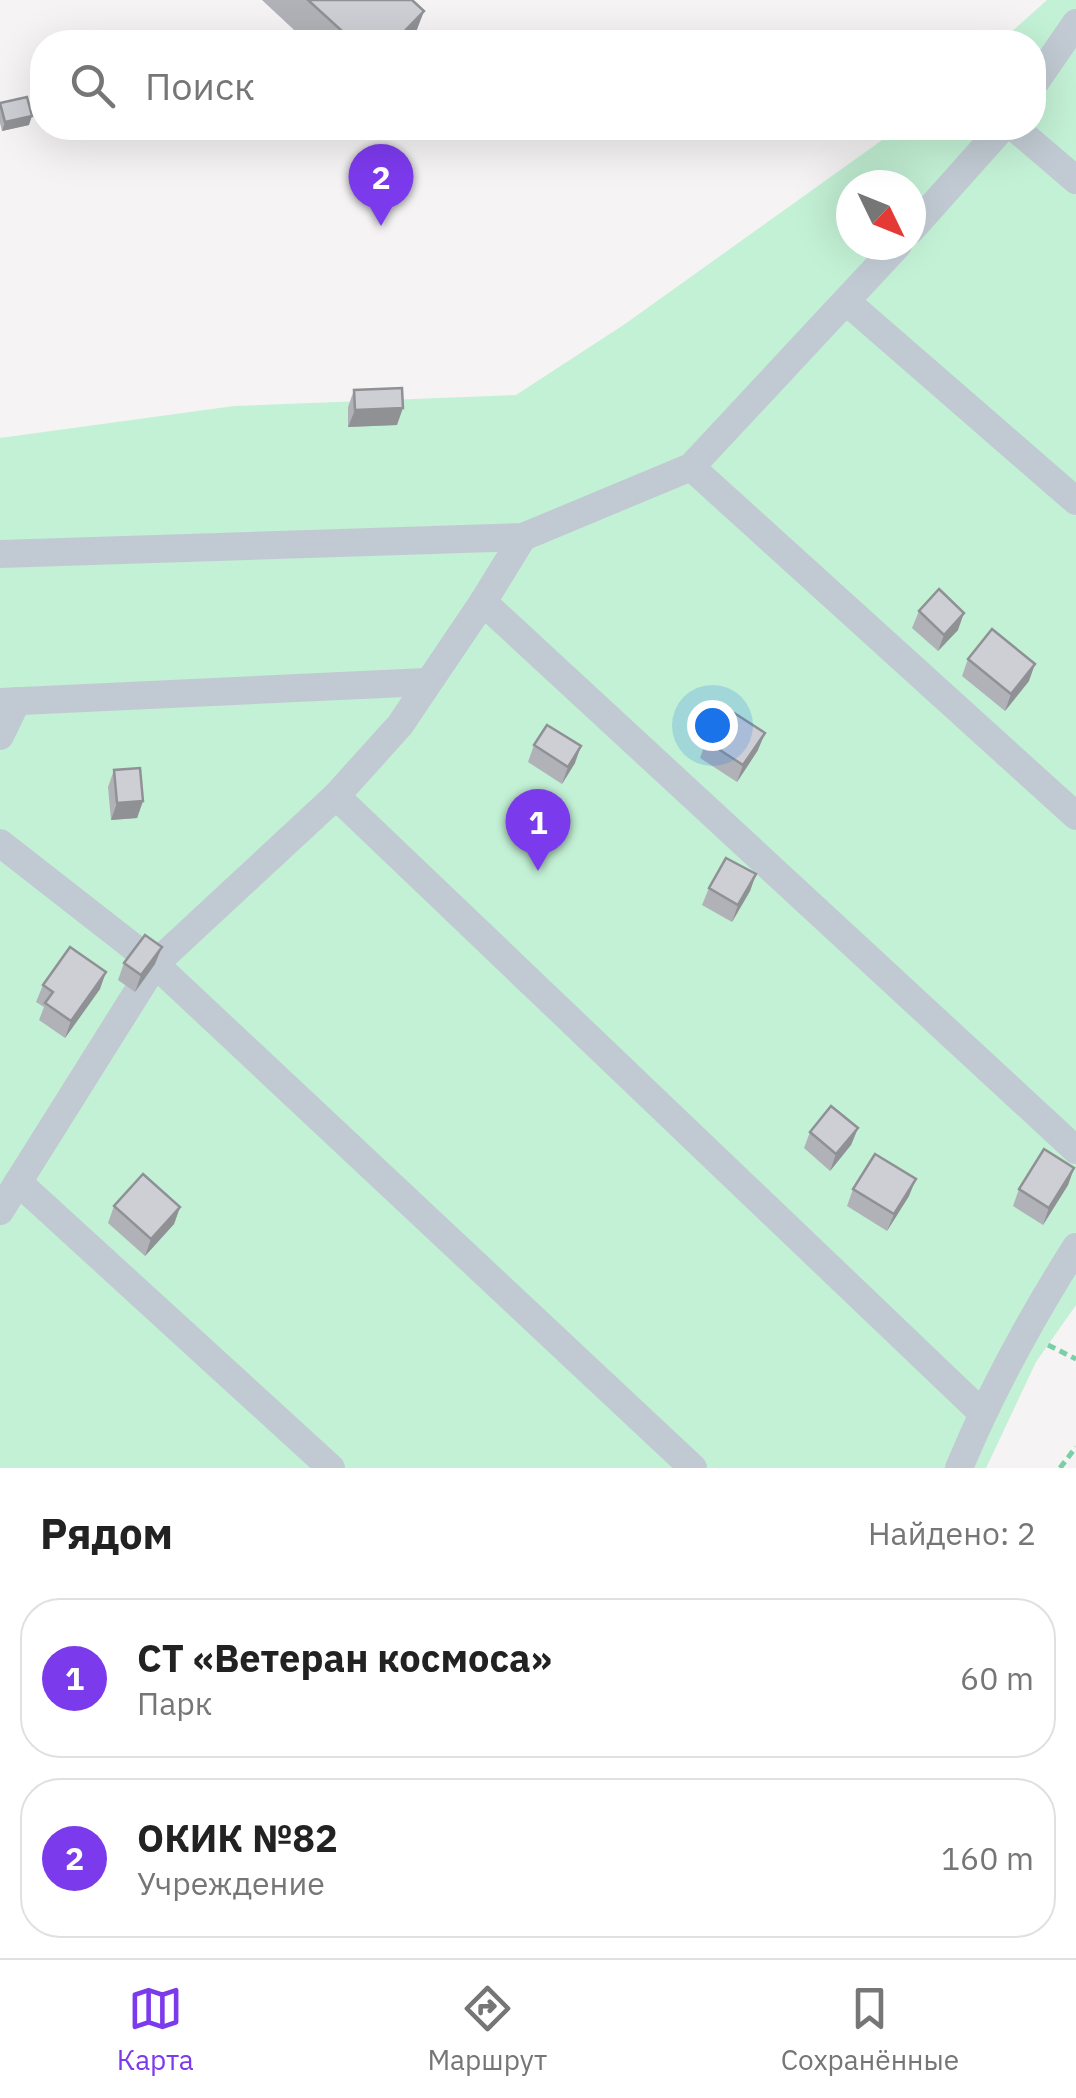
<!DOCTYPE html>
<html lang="ru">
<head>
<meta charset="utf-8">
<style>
	body { margin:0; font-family:"IBM Plex Sans",sans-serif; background:#f6f6f6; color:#222 }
	.compass { position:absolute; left:836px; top:170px; width:90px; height:90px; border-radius:50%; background:#fff; box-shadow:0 10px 40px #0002; rotate:133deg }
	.you { position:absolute; left:712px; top:725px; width:35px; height:35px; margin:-25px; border:8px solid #fff; border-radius:50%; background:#1a73e8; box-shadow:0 0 0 15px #1a73e833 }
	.badge { display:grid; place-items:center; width:65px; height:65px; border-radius:50%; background:#7c3aed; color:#fff; font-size:32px; font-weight:700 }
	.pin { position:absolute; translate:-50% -82px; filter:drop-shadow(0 2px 5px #0008) }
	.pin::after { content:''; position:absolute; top:52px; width:35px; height:30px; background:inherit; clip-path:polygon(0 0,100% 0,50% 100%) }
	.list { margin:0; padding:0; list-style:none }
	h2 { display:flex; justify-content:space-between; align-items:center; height:130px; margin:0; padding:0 40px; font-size:42px }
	h2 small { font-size:32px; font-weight:400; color:#767676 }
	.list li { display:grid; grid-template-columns:65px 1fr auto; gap:30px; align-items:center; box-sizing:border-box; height:160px; margin:0 20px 20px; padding:0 20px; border:2px solid #e0e0e0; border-radius:40px }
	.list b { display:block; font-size:38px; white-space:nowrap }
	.list p { margin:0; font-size:32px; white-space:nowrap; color:#767676 }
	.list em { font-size:32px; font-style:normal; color:#767676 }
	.icon { flex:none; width:55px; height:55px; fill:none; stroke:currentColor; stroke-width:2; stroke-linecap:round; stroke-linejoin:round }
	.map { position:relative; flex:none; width:1076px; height:1468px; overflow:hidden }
	.search { position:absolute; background:#fff; box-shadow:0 10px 40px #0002; left:30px; right:30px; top:30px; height:110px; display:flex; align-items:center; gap:25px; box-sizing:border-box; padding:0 35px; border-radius:40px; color:#767676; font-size:38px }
	.sheet { height:490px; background:#fff }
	nav { display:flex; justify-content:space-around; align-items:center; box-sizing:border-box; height:140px; border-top:2px solid #e0e0e0; background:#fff; font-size:28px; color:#767676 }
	nav a { display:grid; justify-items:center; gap:5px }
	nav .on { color:#7c3aed }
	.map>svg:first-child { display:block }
	.green { fill:#c3f1d5; fill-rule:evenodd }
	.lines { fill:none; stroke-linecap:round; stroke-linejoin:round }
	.path { stroke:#7ad0a6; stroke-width:5; stroke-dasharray:8 5; stroke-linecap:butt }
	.minor { stroke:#c1cad2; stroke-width:28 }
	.wall { fill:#b0b2b7 }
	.shaded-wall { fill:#909195 }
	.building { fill:#cdcfd5; stroke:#909195; stroke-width:2.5 }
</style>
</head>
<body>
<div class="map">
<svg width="1076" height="1468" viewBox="0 0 1076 1468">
	<rect width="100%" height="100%" fill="#f5f3f3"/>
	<path class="green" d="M1047 0H1076V1305L1036 1362 986 1468H0V438L234 406 516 395 625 324 899 128H1034V42H1000ZM851 185H911V245H851Z"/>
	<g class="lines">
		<g class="path">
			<path d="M1048 1345 1076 1359"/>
			<path d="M1060 1468 1076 1447"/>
		</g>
		<g class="minor">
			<path d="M1034 84 1076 23"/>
			<path d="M1015 128 1076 180"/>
			<path d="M911 230 1002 128"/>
			<path d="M847 302 1076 501"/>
			<path d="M691 467 1076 816"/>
			<path d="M523 537 483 602 1076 1150"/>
			<path d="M0 554 523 537 691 467 898 245"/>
			<path d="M0 702 426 682"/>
			<path d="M0 736 17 701"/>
			<path d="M336 796 982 1413"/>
			<path d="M0 843 155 964 693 1468"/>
			<path d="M18 1182 331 1468"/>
			<path d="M0 1211 155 964 336 796 400 725 483 602"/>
			<path d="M959 1468C991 1391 1031 1318 1076 1247"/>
		</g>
	</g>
	<g class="wall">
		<path d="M262 0H412L424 11 412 42H307Z"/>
		<path d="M0 103 29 125 2 131 0 123Z"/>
		<path d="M354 390 397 425 348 427V407Z"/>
		<path d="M919 611 958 630 938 651 912 628Z"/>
		<path d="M968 659 1029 681 1005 711 962 676Z"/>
		<path d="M706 741 758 750 737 782 700 758Z"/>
		<path d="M534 745 575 763 562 784 528 762Z"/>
		<path d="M114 770 143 801 137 818 111 820 108 787Z"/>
		<path d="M756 874 750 891 732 922 702 905 709 888Z"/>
		<path d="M124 963 155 964 135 992 118 980Z"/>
		<path d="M43 985 100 989 65 1038 39 1020 44 1007 36 1002Z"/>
		<path d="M858 1128 851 1145 830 1171 804 1148 810 1132Z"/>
		<path d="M1074 1168 1068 1185 1043 1225 1013 1206 1019 1189Z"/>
		<path d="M853 1189 909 1196 887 1231 847 1206Z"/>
		<path d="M114 1206 180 1207 174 1224 145 1256 108 1223Z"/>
	</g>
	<g class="shaded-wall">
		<path d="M424 11 412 42H394Z"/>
		<path d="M32 116 29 125 2 131 5 122Z"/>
		<path d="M403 408 397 425 348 427 355 410Z"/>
		<path d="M964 613 958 630 938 651 944 635Z"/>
		<path d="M1035 664 1029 681 1005 711 1011 694Z"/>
		<path d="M765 733 758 750 737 782 743 765Z"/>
		<path d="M581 746 575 763 562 784 568 767Z"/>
		<path d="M143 801 137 818 111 820 117 803Z"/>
		<path d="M756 874 750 891 732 922 738 905Z"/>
		<path d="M162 947 155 964 135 992 141 975Z"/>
		<path d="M106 972 100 989 65 1038 71 1021Z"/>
		<path d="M858 1128 851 1145 830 1171 836 1154Z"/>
		<path d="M1074 1168 1068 1185 1043 1225 1049 1208Z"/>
		<path d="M916 1179 909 1196 887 1231 894 1214Z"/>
		<path d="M180 1207 174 1224 145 1256 151 1239Z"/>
	</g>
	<g class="building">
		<path d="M308 0H412L424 11 394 42H354Z"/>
		<path d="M27 97 32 116 5 122 0 103Z"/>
		<path d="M402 388 403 408 355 410 354 390Z"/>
		<path d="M939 589 964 613 944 635 919 611Z"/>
		<path d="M992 629 1035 664 1011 694 968 659Z"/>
		<path d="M728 709 765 733 743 765 706 741Z"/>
		<path d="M547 725 581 746 568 767 534 745Z"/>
		<path d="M140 768 143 801 117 803 114 770Z"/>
		<path d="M726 858 756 874 738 905 709 888Z"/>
		<path d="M145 935 162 947 141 975 124 963Z"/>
		<path d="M70 947 106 972 71 1021 45 1003 53 992 43 985Z"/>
		<path d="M831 1106 858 1128 836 1154 810 1132Z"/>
		<path d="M1044 1149 1074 1168 1049 1208 1019 1189Z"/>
		<path d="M875 1154 916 1179 894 1214 853 1189Z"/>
		<path d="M143 1174 180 1207 151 1239 114 1206Z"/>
	</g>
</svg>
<svg class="compass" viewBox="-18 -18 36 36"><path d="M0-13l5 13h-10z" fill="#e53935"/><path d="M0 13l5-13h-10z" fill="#767676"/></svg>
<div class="you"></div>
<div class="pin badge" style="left:538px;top:871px">1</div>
<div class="pin badge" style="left:381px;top:226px">2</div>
<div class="search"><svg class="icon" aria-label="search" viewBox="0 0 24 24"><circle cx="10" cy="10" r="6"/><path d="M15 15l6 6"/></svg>Поиск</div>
</div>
<section class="sheet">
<h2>Рядом<small>Найдено: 2</small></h2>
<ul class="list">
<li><span class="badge">1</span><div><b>СТ «Ветеран космоса»</b><p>Парк</p></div><em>60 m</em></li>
<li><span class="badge">2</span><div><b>ОКИК №82</b><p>Учреждение</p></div><em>160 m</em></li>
</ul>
</section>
<nav>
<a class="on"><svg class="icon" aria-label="map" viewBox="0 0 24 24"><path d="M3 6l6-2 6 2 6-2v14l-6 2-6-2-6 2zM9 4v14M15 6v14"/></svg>Карта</a>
<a><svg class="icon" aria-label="directions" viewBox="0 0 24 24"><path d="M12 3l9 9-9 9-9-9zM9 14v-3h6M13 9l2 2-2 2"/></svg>Маршрут</a>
<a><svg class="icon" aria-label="saved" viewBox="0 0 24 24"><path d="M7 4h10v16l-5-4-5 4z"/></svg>Сохранённые</a>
</nav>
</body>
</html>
